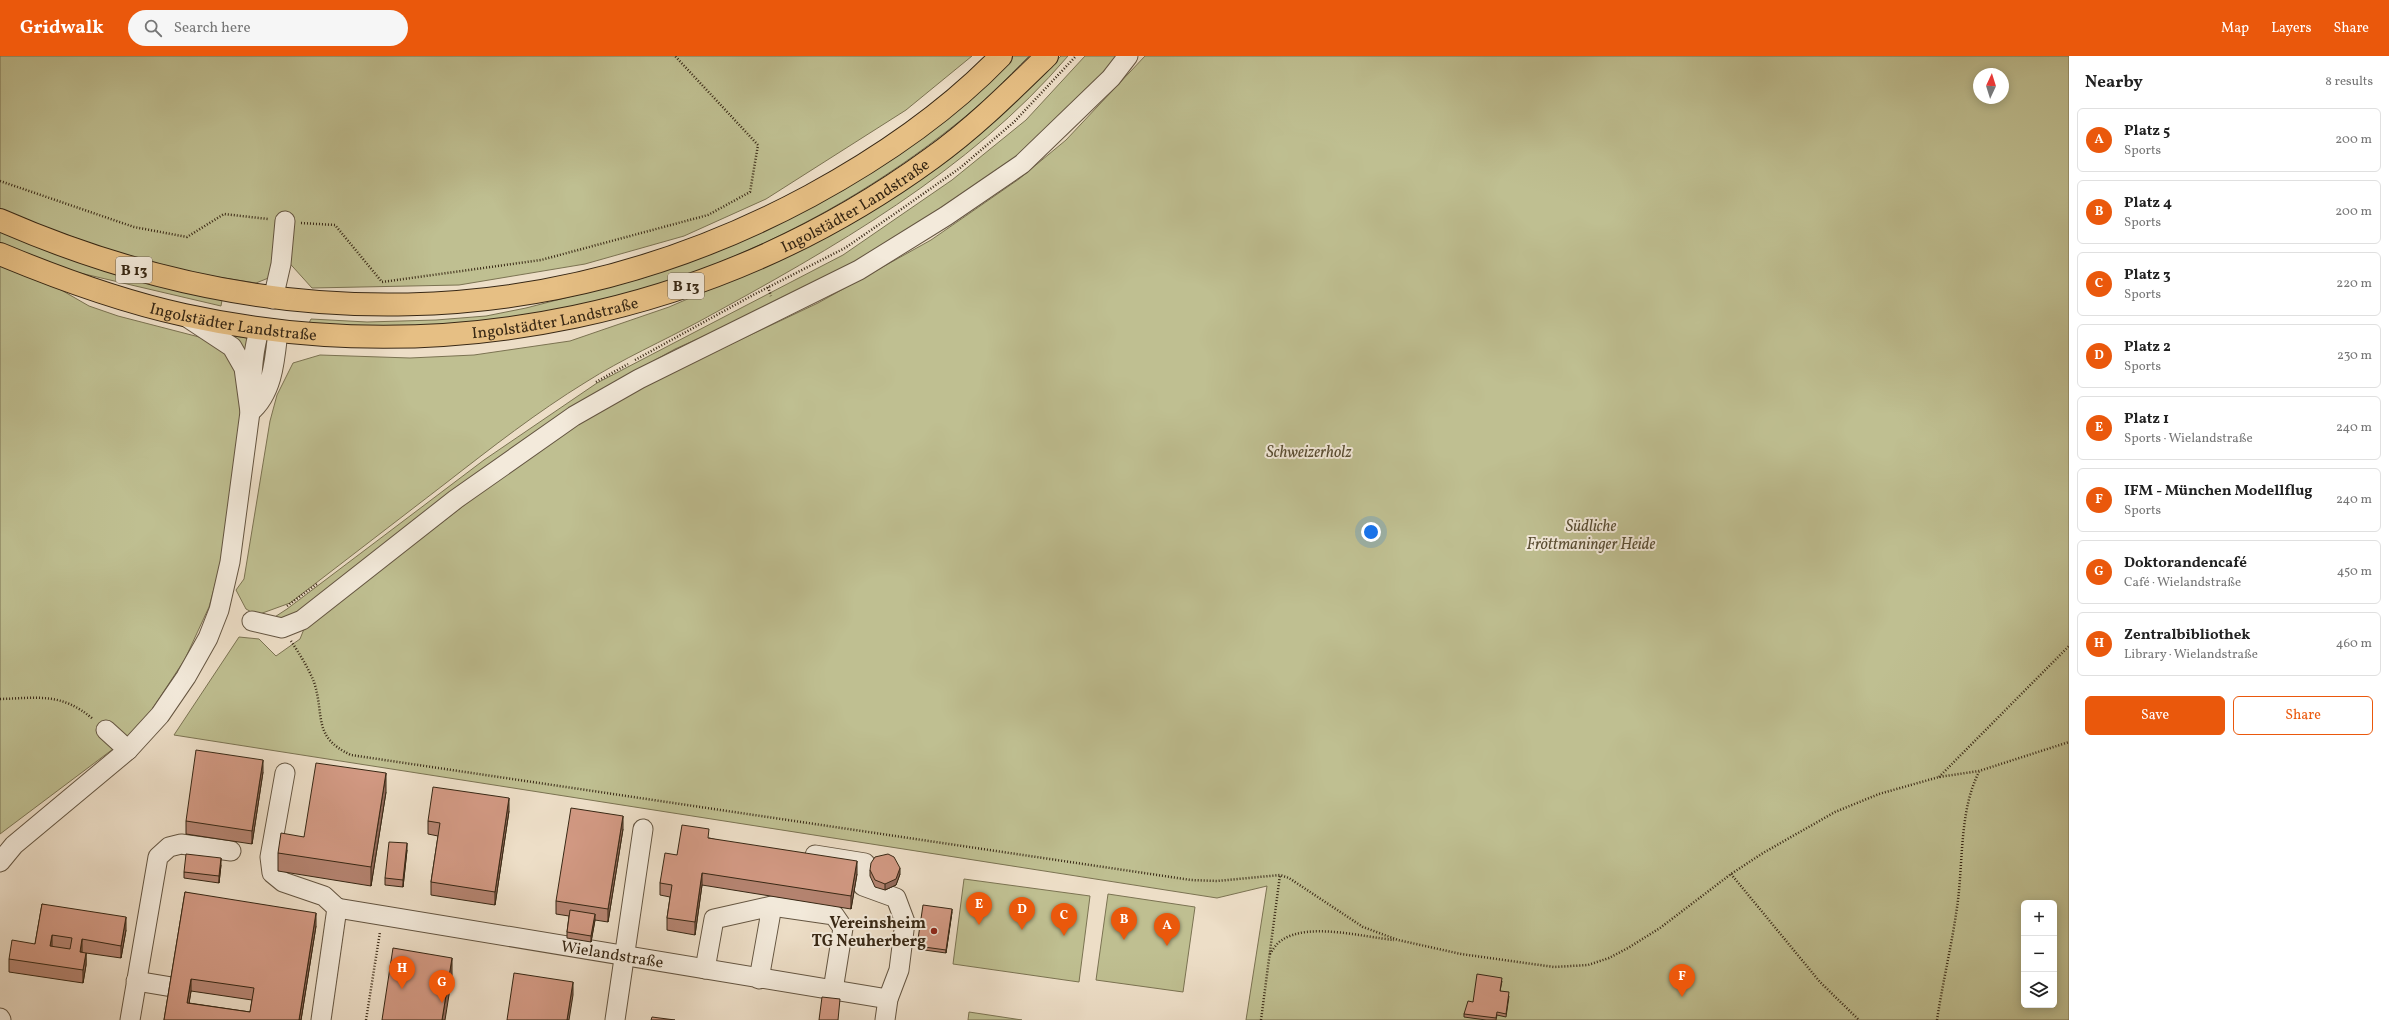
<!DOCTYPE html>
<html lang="en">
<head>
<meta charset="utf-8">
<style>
	body { margin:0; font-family:Vollkorn,serif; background:#f6f6f6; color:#222 }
	.controls { position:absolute; right:12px; bottom:12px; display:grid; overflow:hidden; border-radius:6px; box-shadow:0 2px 10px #0003 }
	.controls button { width:36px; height:36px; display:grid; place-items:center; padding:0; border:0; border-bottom:1px solid #e0e0e0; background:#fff; color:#222; font:20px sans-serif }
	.compass { position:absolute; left:1973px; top:12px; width:36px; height:36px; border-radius:50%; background:#fff; box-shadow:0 2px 10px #0003; rotate:4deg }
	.you { position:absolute; left:1371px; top:476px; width:14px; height:14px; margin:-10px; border:3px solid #fff; border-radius:50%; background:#1a73e8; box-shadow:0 0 0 6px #1a73e833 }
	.badge { display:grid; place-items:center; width:26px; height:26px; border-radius:50%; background:#ea580c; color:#fff; font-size:13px; font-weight:700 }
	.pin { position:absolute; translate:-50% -33px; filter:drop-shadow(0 1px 2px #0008) }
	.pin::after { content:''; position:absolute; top:21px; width:14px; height:12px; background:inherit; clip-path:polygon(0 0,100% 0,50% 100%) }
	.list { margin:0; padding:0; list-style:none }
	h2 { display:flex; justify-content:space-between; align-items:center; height:52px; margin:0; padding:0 16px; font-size:17px }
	h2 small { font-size:13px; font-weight:400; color:#767676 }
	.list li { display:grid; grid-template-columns:26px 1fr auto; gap:12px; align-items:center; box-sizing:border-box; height:64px; margin:0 8px 8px; padding:0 8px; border:1px solid #e0e0e0; border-radius:6px }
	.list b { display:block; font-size:15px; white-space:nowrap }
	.list p { margin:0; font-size:13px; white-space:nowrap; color:#767676 }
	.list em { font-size:13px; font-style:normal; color:#767676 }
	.actions { display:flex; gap:8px; padding:12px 16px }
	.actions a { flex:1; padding:9px 0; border:1px solid #ea580c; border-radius:6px; text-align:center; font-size:14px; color:#ea580c }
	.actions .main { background:#ea580c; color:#fff }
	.icon { flex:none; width:22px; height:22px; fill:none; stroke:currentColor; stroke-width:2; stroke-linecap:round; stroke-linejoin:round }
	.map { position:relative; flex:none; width:2069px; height:964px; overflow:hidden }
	header { display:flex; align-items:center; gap:24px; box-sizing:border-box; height:56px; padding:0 20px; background:#ea580c; color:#fff }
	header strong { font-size:19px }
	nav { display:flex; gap:22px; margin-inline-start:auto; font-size:14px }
	.search { width:280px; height:36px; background:#f6f6f6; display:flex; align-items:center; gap:10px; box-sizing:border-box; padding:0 14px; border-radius:22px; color:#767676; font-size:15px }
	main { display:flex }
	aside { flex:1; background:#fff }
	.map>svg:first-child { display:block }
	.green { fill:#bfbf91; stroke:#7b7352; fill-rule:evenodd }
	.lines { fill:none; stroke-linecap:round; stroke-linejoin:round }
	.minor-casing { stroke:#645541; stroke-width:21 }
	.major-casing { stroke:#372714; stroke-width:24 }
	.path { stroke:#372714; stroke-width:2.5; stroke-dasharray:1 2; stroke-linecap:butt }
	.minor { stroke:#f3eadb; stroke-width:19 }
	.major { stroke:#e6bf84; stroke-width:22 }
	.wall { fill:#b58471; stroke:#372714; fill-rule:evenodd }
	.shaded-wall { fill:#936b5c; stroke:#372714 }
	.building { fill:#d29983; stroke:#372714; fill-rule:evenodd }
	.poi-dot { fill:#8f2418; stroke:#f3eadb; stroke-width:1.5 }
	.labels { text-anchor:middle; stroke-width:4; stroke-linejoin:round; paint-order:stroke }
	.shield { fill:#f3eadb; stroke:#6f6250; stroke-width:1 }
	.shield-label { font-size:15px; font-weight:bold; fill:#372714 }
	.street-label { font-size:16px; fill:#372714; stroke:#f3eadb }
	.park-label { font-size:16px; font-style:italic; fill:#594d33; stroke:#f3eadb }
	.poi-label { font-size:16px; font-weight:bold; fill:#372714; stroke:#f3eadb; text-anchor:end }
</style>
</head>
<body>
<header>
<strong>Gridwalk</strong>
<div class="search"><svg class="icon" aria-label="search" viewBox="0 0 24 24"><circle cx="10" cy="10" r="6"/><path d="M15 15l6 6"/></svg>Search here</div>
<nav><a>Map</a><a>Layers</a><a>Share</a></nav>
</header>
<main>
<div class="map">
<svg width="2069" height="964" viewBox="0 0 2069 964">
	<rect width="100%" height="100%" fill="#eddec7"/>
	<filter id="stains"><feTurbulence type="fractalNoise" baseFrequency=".005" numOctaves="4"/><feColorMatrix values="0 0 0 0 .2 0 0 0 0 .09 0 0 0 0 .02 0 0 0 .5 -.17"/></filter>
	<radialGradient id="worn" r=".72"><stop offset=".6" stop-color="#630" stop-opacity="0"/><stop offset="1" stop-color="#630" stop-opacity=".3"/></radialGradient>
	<g class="green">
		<path d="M0 0H972L906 54 766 143 684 180 585 208 459 229 312 232 284 201 271 221 256 227 160 212 0 155Z"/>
		<path d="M1013 0H1029C1006 23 982 48 956 68 812 183 630 259 445 269 399 271 355 270 309 267L311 263 367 266 436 264 486 260 526 252 646 221 735 188 832 140 971 43Z"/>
		<path d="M1061 0H1068C969 116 833 192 700 265 663 285 622 303 586 326 537 356 491 392 446 427 394 467 342 507 290 547L257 559 246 553 236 534 244 523 270 365 277 339 293 307 320 299 410 302 474 299 570 285 669 251 794 197 869 157 986 72Z"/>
		<path d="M1085 0H1122L1013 109 825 226 675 293 585 343 536 377 306 552 284 562 267 566 287 553 484 404 597 327 843 199 952 124 1026 64Z"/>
		<path d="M1145 0H2069V964H1246L1267 830 1217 842 174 679 239 581 259 583 276 600 300 583 304 573 542 389 630 336 818 247 931 184 1019 123 1066 84ZM1979 18H2003V42H1979ZM2024 847H2054V949H2024Z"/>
		<path d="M0 174C72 206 145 228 222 244L221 250 63 213 0 188Z"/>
		<path d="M0 208 56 231 89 250 118 260 203 282 223 294 236 310 242 344 224 496 209 551 185 603 149 658 125 684 0 778Z"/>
		<path d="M228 279 247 282 245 302Z"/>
		<path d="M964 823 1090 840 1079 926 953 908Z"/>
		<path d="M1108 838 1195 851 1183 936 1096 924Z"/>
		<path d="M969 956 1022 964H968Z"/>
	</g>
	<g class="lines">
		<defs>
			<g id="minor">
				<path d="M273 243 281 208 285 165"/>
				<path d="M260 272C251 299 252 328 250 356 273 337 275 303 278 275"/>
				<path d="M252 565 282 572 302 564 456 443 574 360 639 323 859 214 946 160 1022 108 1111 22 1128 0"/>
				<path d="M106 674 128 694"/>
				<path d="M285 717 270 801 272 817 283 826 324 840 337 852"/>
				<path d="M815 799 865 807 863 830 896 842 905 866 899 914 888 943 885 964"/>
				<path d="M0 806 14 789 128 694 160 659 186 621 208 582 219 554 230 506 250 356 244 312 232 291 185 260"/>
				<path d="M772 850 834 859 843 872 833 934"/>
				<path id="s1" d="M337 852 888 943"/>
				<path d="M705 913 714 863 772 850 759 923"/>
				<path d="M136 925 172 931"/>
				<path d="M0 962 1 964"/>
				<path d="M130 964 158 801 169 791 181 788 231 795"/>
				<path d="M321 964 337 852"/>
				<path d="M615 964 643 773"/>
			</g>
			<g id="major">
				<path d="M0 164C268 281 550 280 810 140 878 103 947 56 1001 0"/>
				<path id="s2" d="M0 198C60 223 120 245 184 259 444 316 717 259 932 102 974 72 1010 36 1047 0"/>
			</g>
		</defs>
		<use href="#minor" class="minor-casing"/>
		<use href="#major" class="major-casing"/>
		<g class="path">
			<path d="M0 125 134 171 187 181 224 158 268 163"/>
			<path d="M301 167 335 169 382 226 541 204 708 159 750 136 758 89 675 0"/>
			<path d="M768 231 771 240"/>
			<path d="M635 304 753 239 845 192 903 152 960 112 1014 66 1076 0"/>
			<path d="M596 326 628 308"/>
			<path d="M287 550 317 528"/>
			<path d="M291 585C299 597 309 613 314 626 325 660 312 681 351 699L1191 824 1217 825 1280 819 1289 822 1363 871 1398 884 1461 898 1554 911 1588 909 1609 902 1628 892 1660 872 1731 818 1763 797 1835 756 1879 738 1939 721 1979 715 2069 686"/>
			<path d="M0 643C38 642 61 636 93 663"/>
			<path d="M1939 721 2069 590"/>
			<path d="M1731 818 1820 926 1859 964"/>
			<path d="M1270 898C1273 893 1277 887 1282 884 1309 866 1363 881 1394 884"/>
			<path d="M366 964 380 876"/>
			<path d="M1261 964 1280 819"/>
			<path d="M1937 964C1943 924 1953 884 1958 844 1963 802 1960 753 1979 716"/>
		</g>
		<use href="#minor" class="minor"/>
		<use href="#major" class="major"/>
	</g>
	<g class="wall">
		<path d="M263 716 252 788 186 778V765Z"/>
		<path d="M386 736 371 830 278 815V797L304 781Z"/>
		<path d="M509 755 495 849 431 839V826L438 780 428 778V765Z"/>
		<path d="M623 773 608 866 595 864 591 886 567 882V876L569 860 556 858V845Z"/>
		<path d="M709 782 857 818 851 853 702 829 695 879 667 874V862L670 841 660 839V827L677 799Z"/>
		<path d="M407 794 403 831 385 829V822Z"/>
		<path d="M221 809 219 827 184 822V816Z"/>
		<path d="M870 814 900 818 896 829 885 834 875 831 870 820Z"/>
		<path d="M185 836 316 870 301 964H164ZM191 935 252 944 250 956 189 947Z"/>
		<path d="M42 848 126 874 121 902 86 897V909L83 927 9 916V903L35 888Z"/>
		<path d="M952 856 946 897 917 893V890Z"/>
		<path d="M1502 925 1500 935 1509 940 1506 961 1497 959 1496 964H1486L1464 961V958L1473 946Z"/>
	</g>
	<g class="shaded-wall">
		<path d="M263 704V716L252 788V775Z"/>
		<path d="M386 717V736L371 830V811Z"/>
		<path d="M509 742V755L495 849V836Z"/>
		<path d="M623 760V773L608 866V853Z"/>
		<path d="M407 787V794L403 831V824Z"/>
		<path d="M221 802V809L219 827V820Z"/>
		<path d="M857 805V818L851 853V840Z"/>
		<path d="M900 812V818L896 829 885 834V828Z"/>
		<path d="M702 817V829L695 879V866Z"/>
		<path d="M952 853V856L946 897V894Z"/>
		<path d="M316 857V870L301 964H299Z"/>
		<path d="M595 858V864L591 886V880Z"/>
		<path d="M126 861V874L121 902V890Z"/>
		<path d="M52 879V892L50 890Z"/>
		<path d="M82 883V896H80Z"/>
		<path d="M86 897V909L83 927V914Z"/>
		<path d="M452 902V920L445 964H442Z"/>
		<path d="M191 923V935L187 960V947Z"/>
		<path d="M573 926V939L569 964H567Z"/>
	</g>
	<g class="building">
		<path d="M196 694 263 704 252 775 186 765Z"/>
		<path d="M316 707 386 717 371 811 278 797 281 777 304 781Z"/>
		<path d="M433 731 509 742 495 836 431 826 440 767 428 765Z"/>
		<path d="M571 752 623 760 608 853 556 845Z"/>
		<path d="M682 769 709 773 708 782 857 805 851 840 702 817 695 866 667 862 672 829 660 827 665 797 677 799Z"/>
		<path d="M389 786 407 787 403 824 385 822Z"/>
		<path d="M186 798 221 802 219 820 184 816Z"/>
		<path d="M888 798 894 801 900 812 896 823 885 828 875 824 870 814 871 807 875 801Z"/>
		<path d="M185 836 316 857 299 964H164ZM191 923 254 932 250 956 187 947Z"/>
		<path d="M42 848 126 861 121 890 82 883 80 896 86 897 83 914 9 903 12 884 35 888ZM52 879 72 882 70 893 50 890Z"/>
		<path d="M923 849 952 853 946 894 917 890Z"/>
		<path d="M570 854 595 858 591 880 567 876Z"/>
		<path d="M393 892 452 902 442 964H382Z"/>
		<path d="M514 917 573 926 567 964H507Z"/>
		<path d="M1477 918 1502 922 1500 935 1509 936 1506 958 1497 956 1496 962 1464 958 1468 945 1473 946Z"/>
		<path d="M822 941 840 943 838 964H819Z"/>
		<path d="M652 961 675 964H651Z"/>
	</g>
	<circle class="poi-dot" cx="934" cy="875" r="4"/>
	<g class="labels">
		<g class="shield">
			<rect x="116" y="201" width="36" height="26" rx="3"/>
			<rect x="668" y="217" width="36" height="26" rx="3"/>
		</g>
		<g class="shield-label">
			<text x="134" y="219">B 13</text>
			<text x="686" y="235">B 13</text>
		</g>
		<g class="street-label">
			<text dy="6" stroke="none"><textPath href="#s2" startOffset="891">Ingolstädter Landstraße</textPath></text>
			<text dy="6" stroke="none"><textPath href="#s2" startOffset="568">Ingolstädter Landstraße</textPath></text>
			<text dy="6" stroke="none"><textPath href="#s2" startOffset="244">Ingolstädter Landstraße</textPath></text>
			<text dy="6" stroke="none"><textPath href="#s1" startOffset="279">Wielandstraße</textPath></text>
		</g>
		<g class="park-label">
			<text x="1309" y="401">Schweizerholz</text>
			<text x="1591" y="475">Südliche<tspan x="1591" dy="18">Fröttmaninger Heide</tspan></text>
		</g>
		<g class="poi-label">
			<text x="926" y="872">Vereinsheim<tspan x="926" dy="18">TG Neuherberg</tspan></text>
		</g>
	</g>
	<rect width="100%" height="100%" filter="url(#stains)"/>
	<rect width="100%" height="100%" fill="url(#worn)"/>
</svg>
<div class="controls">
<button>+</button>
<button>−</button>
<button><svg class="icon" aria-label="layers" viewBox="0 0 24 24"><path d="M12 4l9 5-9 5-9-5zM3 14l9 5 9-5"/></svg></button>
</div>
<svg class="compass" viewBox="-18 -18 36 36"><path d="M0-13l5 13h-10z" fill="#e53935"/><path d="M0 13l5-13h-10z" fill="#767676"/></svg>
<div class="you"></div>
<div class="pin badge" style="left:1167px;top:890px">A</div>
<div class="pin badge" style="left:1124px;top:884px">B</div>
<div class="pin badge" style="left:1064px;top:880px">C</div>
<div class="pin badge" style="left:1022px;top:874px">D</div>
<div class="pin badge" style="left:979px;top:869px">E</div>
<div class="pin badge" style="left:1682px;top:941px">F</div>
<div class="pin badge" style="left:442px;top:947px">G</div>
<div class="pin badge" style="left:402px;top:933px">H</div>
</div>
<aside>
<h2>Nearby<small>8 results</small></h2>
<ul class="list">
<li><span class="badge">A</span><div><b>Platz 5</b><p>Sports</p></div><em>200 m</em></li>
<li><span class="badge">B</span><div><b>Platz 4</b><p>Sports</p></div><em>200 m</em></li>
<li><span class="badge">C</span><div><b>Platz 3</b><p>Sports</p></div><em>220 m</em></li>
<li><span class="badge">D</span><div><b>Platz 2</b><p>Sports</p></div><em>230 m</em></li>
<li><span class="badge">E</span><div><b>Platz 1</b><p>Sports · Wielandstraße</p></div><em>240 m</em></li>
<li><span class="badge">F</span><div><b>IFM - München Modellflug</b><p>Sports</p></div><em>240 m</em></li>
<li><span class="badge">G</span><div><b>Doktorandencafé</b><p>Café · Wielandstraße</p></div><em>450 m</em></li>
<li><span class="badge">H</span><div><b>Zentralbibliothek</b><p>Library · Wielandstraße</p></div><em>460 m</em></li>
</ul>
<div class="actions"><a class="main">Save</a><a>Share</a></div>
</aside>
</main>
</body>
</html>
